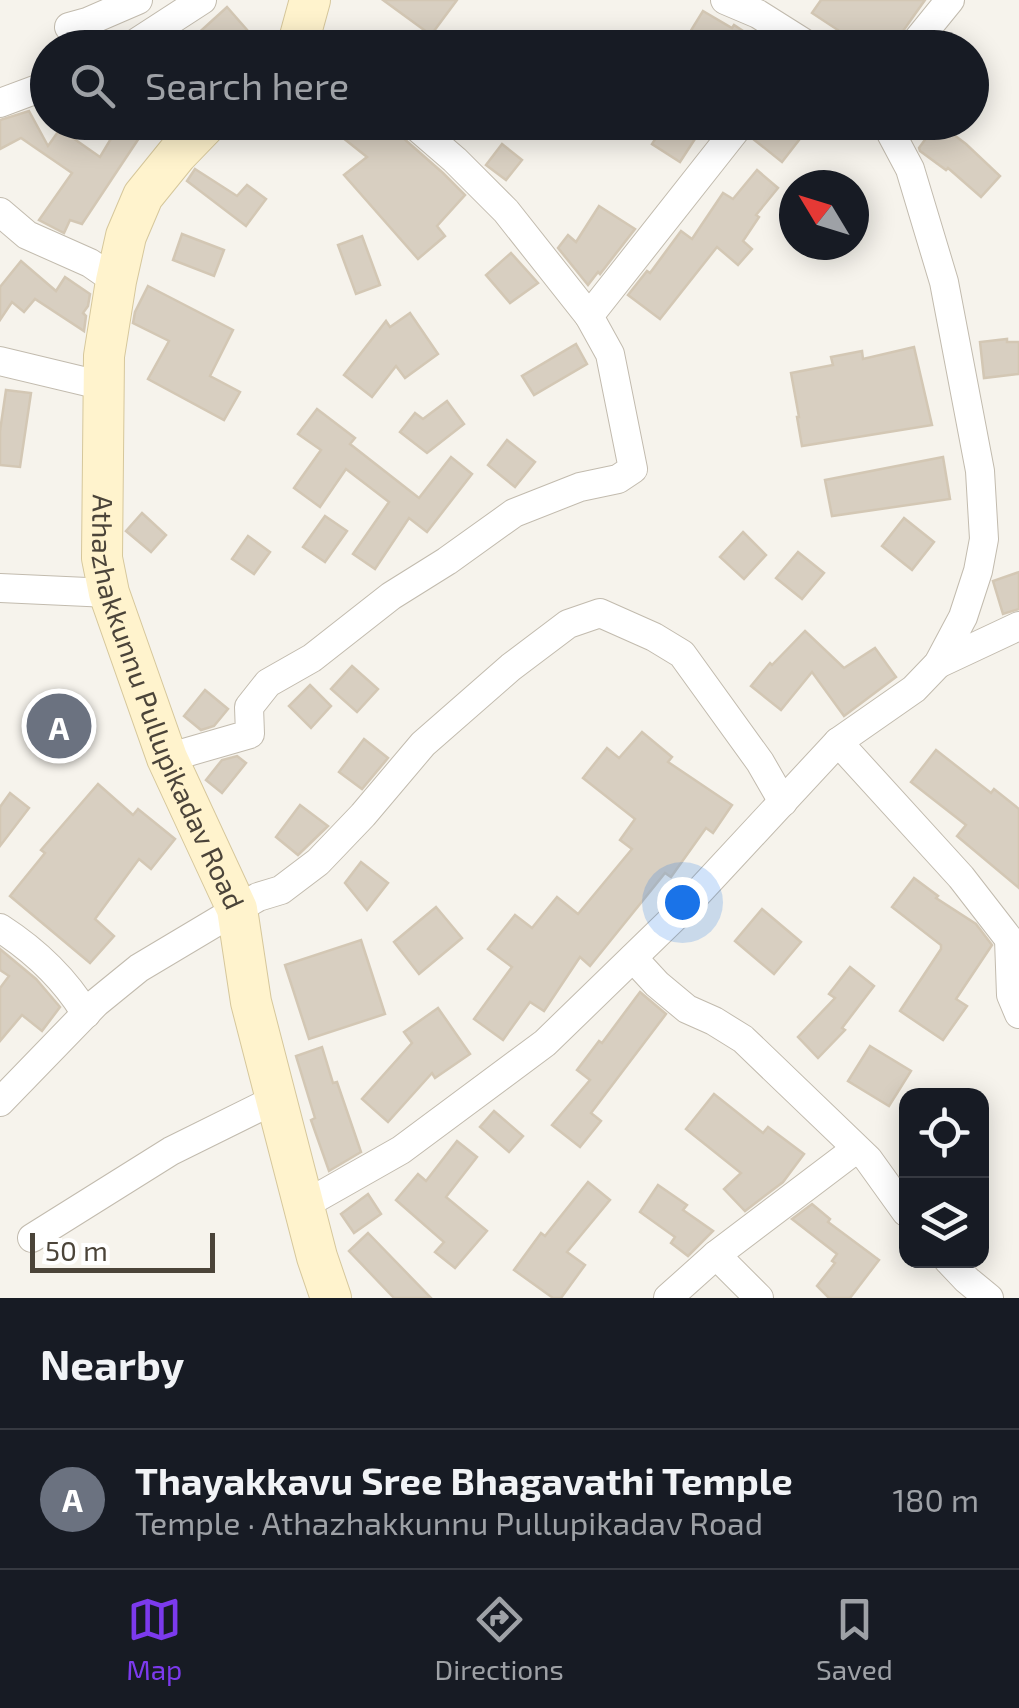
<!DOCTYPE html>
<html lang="en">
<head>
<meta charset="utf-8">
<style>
	body { margin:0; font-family:"Exo 2",sans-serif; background:#242831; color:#f1f3f6 }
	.controls { position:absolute; right:30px; bottom:30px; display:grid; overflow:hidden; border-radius:20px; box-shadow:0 5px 25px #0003 }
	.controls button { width:90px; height:90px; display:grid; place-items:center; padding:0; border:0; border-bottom:2px solid #363941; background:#171b24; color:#f1f3f6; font:50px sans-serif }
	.compass { position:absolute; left:779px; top:170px; width:90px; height:90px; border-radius:50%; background:#171b24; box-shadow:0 5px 25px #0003; rotate:308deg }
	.scale { position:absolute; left:30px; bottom:25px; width:185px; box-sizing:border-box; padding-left:10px; border:5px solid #4b4439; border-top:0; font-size:28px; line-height:35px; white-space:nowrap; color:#4b4439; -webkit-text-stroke:8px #fff; paint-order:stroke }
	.you { position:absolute; left:682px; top:902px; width:35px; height:35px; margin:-25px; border:8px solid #fff; border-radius:50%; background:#1a73e8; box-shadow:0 0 0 15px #1a73e833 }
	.badge { display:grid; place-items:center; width:65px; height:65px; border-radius:50%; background:#7c3aed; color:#fff; font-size:32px; font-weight:700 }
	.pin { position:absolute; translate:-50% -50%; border:5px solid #fff; box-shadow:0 2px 10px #0006 }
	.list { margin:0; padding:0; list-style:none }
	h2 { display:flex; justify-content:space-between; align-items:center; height:130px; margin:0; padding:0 40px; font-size:42px }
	h2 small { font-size:32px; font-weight:400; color:#9ea1a6 }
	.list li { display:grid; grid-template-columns:65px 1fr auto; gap:30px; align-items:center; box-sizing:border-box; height:140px; padding:0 40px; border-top:2px solid #363941 }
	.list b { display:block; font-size:38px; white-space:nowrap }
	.list p { margin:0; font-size:32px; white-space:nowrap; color:#9ea1a6 }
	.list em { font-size:32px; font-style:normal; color:#9ea1a6 }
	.icon { flex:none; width:55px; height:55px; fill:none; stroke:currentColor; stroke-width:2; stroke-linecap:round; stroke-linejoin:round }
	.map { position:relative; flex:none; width:1019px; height:1298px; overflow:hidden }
	.search { position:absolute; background:#171b24; box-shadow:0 5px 25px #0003; left:30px; right:30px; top:30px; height:110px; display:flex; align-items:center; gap:25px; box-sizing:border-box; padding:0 35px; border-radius:55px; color:#9ea1a6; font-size:38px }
	.sheet { height:270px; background:#171b24 }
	nav { display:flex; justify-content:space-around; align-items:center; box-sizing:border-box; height:140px; border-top:2px solid #363941; background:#171b24; font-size:28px; color:#9ea1a6 }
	nav a { display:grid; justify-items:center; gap:5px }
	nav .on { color:#7c3aed }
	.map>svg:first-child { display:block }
	.building { fill:#d8cfc1; stroke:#d3c7b4; stroke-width:2.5 }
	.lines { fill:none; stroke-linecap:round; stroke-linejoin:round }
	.minor-casing { stroke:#c2bbae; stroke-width:30 }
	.secondary-casing { stroke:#d6c79b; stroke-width:42 }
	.minor { stroke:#fff; stroke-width:28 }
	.secondary { stroke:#fff3cd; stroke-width:40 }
	.labels { text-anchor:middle; stroke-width:10; stroke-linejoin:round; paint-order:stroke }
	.street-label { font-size:28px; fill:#4b4439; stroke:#fff }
</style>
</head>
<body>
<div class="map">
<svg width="1019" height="1298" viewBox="0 0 1019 1298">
	<rect width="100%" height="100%" fill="#f6f3ec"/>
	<g class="building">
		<path d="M383 0H457L431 35Z"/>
		<path d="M821 0H925L891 48H843L850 38 812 13Z"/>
		<path d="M227 7 263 48H182Z"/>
		<path d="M703 11 732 28 734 25 769 48H717L690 32Z"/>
		<path d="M29 111 48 146 60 129 100 157 121 122 141 135 82 224 70 220 64 233 39 220 72 173 21 138 0 149V120Z"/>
		<path d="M323 122H385L443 173 465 195 437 226 445 236 418 259 344 175 367 157Z"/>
		<path d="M666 122H706L680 162 652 144Z"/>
		<path d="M759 122H813L782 162 752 138Z"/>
		<path d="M911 122H937L966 144 1000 176 981 197 948 168 946 170 920 151 919 148 927 137Z"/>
		<path d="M502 144 522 160 506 180 486 165Z"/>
		<path d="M195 169 237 196 247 185 266 199 246 226 187 181Z"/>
		<path d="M757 170 778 188 756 215 759 217 743 241 752 249 738 265 717 247 660 319 628 295 647 271 650 273 681 231 692 239 723 193 733 199Z"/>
		<path d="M599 206 635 229 600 274 598 272 588 285 558 248 568 235 576 242Z"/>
		<path d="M182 234 224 250 214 276 173 260Z"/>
		<path d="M362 236 380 285 356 294 338 245Z"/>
		<path d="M511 253 538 283 510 303 486 275Z"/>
		<path d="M21 261 56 291 65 277 90 294 88 306 83 313 86 316 84 331 35 299 24 312 12 302 0 320V287Z"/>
		<path d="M148 286 233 330 210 376 240 392 224 420 148 379 169 341 133 323 135 312Z"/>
		<path d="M410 313 438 354 405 378 396 366 372 397 344 375 386 321 390 327Z"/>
		<path d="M1007 339V342H1019V374L984 378 980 342Z"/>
		<path d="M576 344 587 364 534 395 522 376Z"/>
		<path d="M914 347 932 425 802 446 797 417H799L791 373 833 365 831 357 862 351 863 359Z"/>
		<path d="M6 390 31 393 20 467 0 465V431Z"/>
		<path d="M447 401 464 424 427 453 400 432 415 413 423 419Z"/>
		<path d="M317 409 355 438 350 444 419 498 451 457 472 474 427 532 409 518 375 569 353 554 389 502 346 469 320 507 294 488 321 450 298 434Z"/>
		<path d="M507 440 535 462 515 487 488 465Z"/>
		<path d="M943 457 950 499 832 516 825 480Z"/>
		<path d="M142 513 166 535 151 552 126 531Z"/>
		<path d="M325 516 347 531 325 562 303 547Z"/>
		<path d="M904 518 934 542 912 570 882 546Z"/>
		<path d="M743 532 766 555 744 579 720 557Z"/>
		<path d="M248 536 270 552 254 574 232 559Z"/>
		<path d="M798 552 824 573 802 599 776 578Z"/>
		<path d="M1019 572V609L1003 614 993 581Z"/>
		<path d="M805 631 844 668 875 648 896 677 844 716 812 672 781 710 751 686 770 663 772 665Z"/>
		<path d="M352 666 378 689 357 712 331 689Z"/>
		<path d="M310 685 331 706 311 728 289 706Z"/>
		<path d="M205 690 228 709 214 726 201 730 184 716Z"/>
		<path d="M59 693 91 720 59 759 27 733Z"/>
		<path d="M642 732 672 757 668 762 732 805 713 833 706 828 671 877 665 873 590 966 580 957 544 1011 530 1002 503 1040 474 1019 512 967 488 949 515 915 532 928 557 897 578 914 632 849 620 840 635 819 583 778 607 748 619 758Z"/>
		<path d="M364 739 388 758 362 789 339 772Z"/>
		<path d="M936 750 991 793 994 789 1019 809V888L957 836 966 825 911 782Z"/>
		<path d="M237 756 246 763 222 793 206 780 222 760Z"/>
		<path d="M98 784 133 815 138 809 175 839 151 869 139 859 95 919 114 936 90 963 10 896 45 853 41 850Z"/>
		<path d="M10 793 29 808 0 846V807Z"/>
		<path d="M300 805 328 826 298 855 276 837Z"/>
		<path d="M361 862 388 883 367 910 345 883Z"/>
		<path d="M914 878 938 896 936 898 976 924 992 945 956 999 967 1006 943 1040 900 1011 941 949V945L892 907Z"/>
		<path d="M436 907 462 938 419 974 394 942Z"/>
		<path d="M762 909 801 942 774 974 735 941Z"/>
		<path d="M361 940 385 1014 309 1039 285 965Z"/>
		<path d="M0 949 36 979 60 1007 42 1031 22 1015 0 1041V988L9 976 0 970Z"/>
		<path d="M850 967 874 986 842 1028 845 1030 818 1058 798 1037 835 998 829 994Z"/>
		<path d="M640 992 666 1014 591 1113 601 1121 580 1147 552 1125 590 1080 577 1070 599 1041 602 1043Z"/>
		<path d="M438 1008 470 1054 435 1078 432 1073 388 1122 362 1099 412 1043 404 1032Z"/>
		<path d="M870 1046 911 1071 889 1106 848 1081Z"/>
		<path d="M322 1047 333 1083 337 1082 361 1152 329 1171 311 1120 315 1118 296 1056Z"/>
		<path d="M714 1094 763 1133 768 1127 804 1154 783 1182 745 1211 724 1189 741 1173 686 1129Z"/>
		<path d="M494 1111 523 1136 509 1152 480 1127Z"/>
		<path d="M457 1141 477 1157 446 1197 487 1231 455 1268 435 1252 444 1242 396 1200 418 1174 426 1181Z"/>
		<path d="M588 1182 610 1200 567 1252 585 1265 561 1298H553L514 1270 541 1233 545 1236Z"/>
		<path d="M658 1185 687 1205 683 1210 713 1231 688 1256 671 1243 675 1237 640 1212Z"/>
		<path d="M368 1194 381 1214 354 1233 341 1214Z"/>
		<path d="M812 1204 830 1219 828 1222 879 1260 850 1298H829L817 1286 835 1263 832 1261 837 1254 792 1219Z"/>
		<path d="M368 1233 431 1298H394L349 1251Z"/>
	</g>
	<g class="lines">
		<defs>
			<g id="minor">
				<path d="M725 0 758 14 812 48"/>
				<path d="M69 27 87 22 138 0"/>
				<path d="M128 48 202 0"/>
				<path d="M911 48 950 0"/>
				<path d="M0 103 48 85"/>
				<path d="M411 122 455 160 506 211 589 316"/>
				<path d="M885 122 910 169 944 282 980 471 984 539 978 571 963 617 938 664 914 689 838 742 961 877 1009 939 1011 995 1019 1014"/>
				<path d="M0 212 27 235 90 263 116 281"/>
				<path d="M0 361 104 386"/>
				<path d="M0 588 109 593"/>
				<path d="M938 664 1019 626"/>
				<path d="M167 758 250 734 249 707 268 683 312 658 391 596 447 561 514 513 580 487 618 479 633 469 610 354 589 316 742 122"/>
				<path d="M0 928C34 950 65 979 86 1014"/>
				<path d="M633 958 657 984 687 1009 714 1021 743 1039 868 1159 906 1212"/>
				<path d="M0 1102 96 1003 139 968 258 897 281 890 318 862 363 815 423 744 511 667 568 624 600 613 654 637 682 654 760 762 783 802"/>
				<path d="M304 1205 401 1150 545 1043 682 910 838 742"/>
				<path d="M32 1238 171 1151 276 1099"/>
				<path d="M716 1255 759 1298"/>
				<path d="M948 1260 967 1280 989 1298"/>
				<path d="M668 1298 716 1255 856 1149"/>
			</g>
			<g id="secondary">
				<path d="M293 48 299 40 310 0"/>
				<path id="s1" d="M208 122 177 154 143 196 126 236 116 281 104 356 102 558 109 593 167 758 237 909 251 1002 317 1257 331 1298"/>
			</g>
		</defs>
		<use href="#minor" class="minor-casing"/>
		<use href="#secondary" class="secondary-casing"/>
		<use href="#minor" class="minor"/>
		<use href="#secondary" class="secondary"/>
	</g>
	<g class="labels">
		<g class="street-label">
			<text dy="10" stroke="none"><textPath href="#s1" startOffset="622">Athazhakkunnu Pullupikadav Road</textPath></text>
		</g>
	</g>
</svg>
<div class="controls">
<button><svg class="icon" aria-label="locate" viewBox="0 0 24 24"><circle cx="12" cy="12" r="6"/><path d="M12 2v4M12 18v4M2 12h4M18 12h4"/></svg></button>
<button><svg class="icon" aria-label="layers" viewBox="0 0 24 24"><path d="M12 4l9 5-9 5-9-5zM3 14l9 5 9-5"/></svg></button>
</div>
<svg class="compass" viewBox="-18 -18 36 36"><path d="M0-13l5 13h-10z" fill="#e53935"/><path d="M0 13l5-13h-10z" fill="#9ea1a6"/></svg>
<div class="scale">50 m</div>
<div class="you"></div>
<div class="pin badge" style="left:59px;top:726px;background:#6b7280">A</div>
<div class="search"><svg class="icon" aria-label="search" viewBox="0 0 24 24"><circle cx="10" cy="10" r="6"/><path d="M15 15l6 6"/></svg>Search here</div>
</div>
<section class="sheet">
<h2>Nearby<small></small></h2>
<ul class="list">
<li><span class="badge" style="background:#6b7280">A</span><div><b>Thayakkavu Sree Bhagavathi Temple</b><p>Temple · Athazhakkunnu Pullupikadav Road</p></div><em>180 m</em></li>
</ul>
</section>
<nav>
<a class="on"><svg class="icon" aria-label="map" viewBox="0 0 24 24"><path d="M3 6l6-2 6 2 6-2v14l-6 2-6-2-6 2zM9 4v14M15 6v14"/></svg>Map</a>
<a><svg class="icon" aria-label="directions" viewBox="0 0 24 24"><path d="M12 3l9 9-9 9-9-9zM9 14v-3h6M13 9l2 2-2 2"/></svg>Directions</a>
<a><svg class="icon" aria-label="saved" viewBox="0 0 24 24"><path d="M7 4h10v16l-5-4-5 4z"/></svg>Saved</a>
</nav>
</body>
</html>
